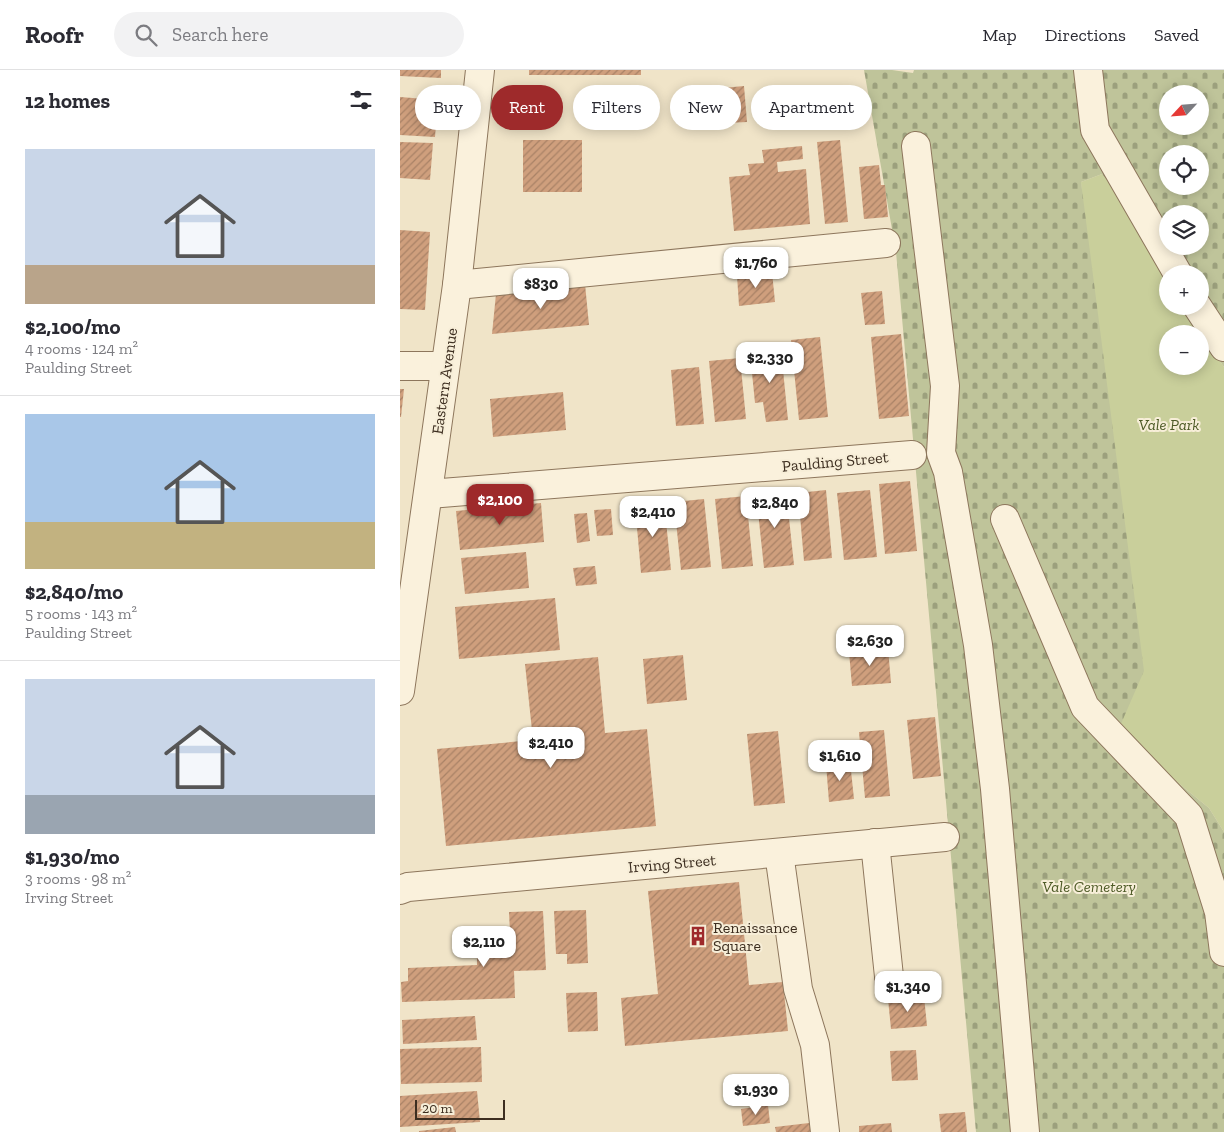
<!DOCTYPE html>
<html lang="en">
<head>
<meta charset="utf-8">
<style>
	:root { --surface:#fff; --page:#f2f2f3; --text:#2b2b33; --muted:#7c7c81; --line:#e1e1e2; --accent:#9e2a2b }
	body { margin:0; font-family:"Zilla Slab",serif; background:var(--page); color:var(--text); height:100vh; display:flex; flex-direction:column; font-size:19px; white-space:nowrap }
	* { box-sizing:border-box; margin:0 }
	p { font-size:16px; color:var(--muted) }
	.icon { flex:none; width:28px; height:28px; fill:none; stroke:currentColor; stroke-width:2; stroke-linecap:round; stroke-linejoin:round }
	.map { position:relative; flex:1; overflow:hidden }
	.sheet { display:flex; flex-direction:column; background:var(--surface); width:400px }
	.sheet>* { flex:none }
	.hud { position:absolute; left:15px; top:15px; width:475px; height:45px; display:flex; gap:10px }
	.needle { width:32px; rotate:244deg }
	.buttons { position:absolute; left:759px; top:15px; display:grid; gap:10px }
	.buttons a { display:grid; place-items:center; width:50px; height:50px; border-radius:50%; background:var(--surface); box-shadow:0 2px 12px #0003; font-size:25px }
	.scale { position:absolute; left:15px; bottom:12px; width:90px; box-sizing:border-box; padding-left:5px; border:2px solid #3d2e20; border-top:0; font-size:14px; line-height:18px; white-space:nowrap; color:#3d2e20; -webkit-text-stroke:4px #f7eed8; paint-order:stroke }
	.price { position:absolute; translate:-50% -42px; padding:0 11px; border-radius:10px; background:#fff; color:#222; font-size:16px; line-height:32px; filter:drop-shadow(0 1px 2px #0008) }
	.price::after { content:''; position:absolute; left:50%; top:30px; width:15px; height:11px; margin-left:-8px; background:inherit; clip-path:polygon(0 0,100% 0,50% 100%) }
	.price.selected { background:var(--accent); color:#fff }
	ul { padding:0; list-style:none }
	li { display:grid; align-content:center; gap:10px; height:265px; padding:0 25px }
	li+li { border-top:1px solid var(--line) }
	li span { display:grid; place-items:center; height:155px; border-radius:0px; color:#555 }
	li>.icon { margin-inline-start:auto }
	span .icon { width:90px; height:90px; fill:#fffc; stroke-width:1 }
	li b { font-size:21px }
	h2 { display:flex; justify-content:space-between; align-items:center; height:60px; padding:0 25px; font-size:21px }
	.pill { padding:0 18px; border-radius:22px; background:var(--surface); box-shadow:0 2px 12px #0003; font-size:18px; line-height:45px }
	.pill.selected { background:var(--accent); color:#fff }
	header { display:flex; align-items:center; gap:30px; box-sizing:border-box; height:70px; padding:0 25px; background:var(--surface); border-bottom:1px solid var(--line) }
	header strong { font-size:24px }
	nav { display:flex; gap:28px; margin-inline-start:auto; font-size:18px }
	.search { width:350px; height:45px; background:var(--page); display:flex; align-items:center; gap:12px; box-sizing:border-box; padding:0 18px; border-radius:28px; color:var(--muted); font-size:19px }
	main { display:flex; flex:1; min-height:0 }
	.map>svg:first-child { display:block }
	.green { fill:#c9cf9b }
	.cemetery { fill:url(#cemetery-stones); fill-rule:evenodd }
	.building { fill:url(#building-hatch) }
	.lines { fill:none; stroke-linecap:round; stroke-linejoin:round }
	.minor-casing { stroke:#8d765c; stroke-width:30 }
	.minor { stroke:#faf1dc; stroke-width:28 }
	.labels { text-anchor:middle; stroke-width:4; stroke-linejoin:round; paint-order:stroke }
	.street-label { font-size:16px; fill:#3d2e20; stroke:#f7eed8 }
	.park-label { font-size:16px; font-style:italic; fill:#4d5a26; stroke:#f7eed8 }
	.poi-label { font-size:16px; fill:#3d2e20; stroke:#f7eed8; text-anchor:start }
</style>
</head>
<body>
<header>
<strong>Roofr</strong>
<div class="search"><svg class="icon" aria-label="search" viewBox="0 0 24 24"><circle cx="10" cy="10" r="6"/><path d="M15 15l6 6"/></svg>Search here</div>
<nav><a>Map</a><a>Directions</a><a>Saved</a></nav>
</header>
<main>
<section class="sheet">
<h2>12 homes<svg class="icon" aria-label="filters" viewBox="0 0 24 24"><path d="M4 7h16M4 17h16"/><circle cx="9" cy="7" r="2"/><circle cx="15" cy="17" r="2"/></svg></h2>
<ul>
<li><span style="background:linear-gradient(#c9d6e8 75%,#b9a48a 0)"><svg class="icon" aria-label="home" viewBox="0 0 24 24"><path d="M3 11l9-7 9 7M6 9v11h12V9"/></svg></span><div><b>$2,100/mo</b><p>4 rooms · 124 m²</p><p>Paulding Street</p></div></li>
<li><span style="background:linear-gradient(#a9c7e8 70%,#c2b280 0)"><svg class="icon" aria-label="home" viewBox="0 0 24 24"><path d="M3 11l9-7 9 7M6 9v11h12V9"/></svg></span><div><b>$2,840/mo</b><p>5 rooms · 143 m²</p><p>Paulding Street</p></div></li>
<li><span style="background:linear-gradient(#c9d6e8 75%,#9aa5b1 0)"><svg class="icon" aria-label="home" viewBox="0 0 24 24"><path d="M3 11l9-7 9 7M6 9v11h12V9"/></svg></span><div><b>$1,930/mo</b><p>3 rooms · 98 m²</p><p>Irving Street</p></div></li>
</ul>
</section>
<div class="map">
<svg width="824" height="1062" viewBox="0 0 824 1062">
	<defs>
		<pattern id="cemetery-stones" width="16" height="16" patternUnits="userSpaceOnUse" patternTransform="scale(1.25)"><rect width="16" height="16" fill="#bfc49a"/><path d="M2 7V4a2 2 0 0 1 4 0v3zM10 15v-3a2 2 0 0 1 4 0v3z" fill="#9ca07d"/></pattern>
		<pattern id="building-hatch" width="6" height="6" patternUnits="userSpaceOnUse" patternTransform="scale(1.25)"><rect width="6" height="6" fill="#cf9f7d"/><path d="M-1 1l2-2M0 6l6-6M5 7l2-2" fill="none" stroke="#a98266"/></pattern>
	</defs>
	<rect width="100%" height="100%" fill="#f0e4c8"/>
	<!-- green -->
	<path class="green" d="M702 104 740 151 767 211 768 236H780L800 264H768V296H800V264L824 297V762L809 738 717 663 681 112Z"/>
	<!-- cemetery -->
	<path class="cemetery" d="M464 0H492L513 3 514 0H824V297L780 236H800V204H768L740 151 702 104 681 112 744 601 717 663 809 738 824 762V1062H576L496 182ZM768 24H800V56H768ZM768 84H800V116H768ZM768 144H800V176H768Z"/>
	<!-- building -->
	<g class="building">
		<path d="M0 0H41V8L0 6Z"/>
		<rect x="129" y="0" width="112" height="5"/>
		<path d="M344 16 347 52 326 53 323 18Z"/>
		<path d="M0 27 38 30 35 67 0 65Z"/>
		<rect x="123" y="70" width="59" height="52"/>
		<path d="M440 70 448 152 425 154 417 72Z"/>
		<path d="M0 72 33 73 30 110 0 108Z"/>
		<path d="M402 76 403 89 377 92 378 102 406 99 410 154 334 161 329 107 350 105 348 94 364 93 362 80Z"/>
		<path d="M479 95 481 115H485L488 147 464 149 459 97Z"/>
		<path d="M0 160 30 162 25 240 0 239Z"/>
		<path d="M372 202 375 232 339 236 337 205Z"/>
		<path d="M185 214 189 255 92 264 96 224Z"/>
		<path d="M482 221 485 254 465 255 461 223Z"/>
		<path d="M501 264 509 346 479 349 471 267Z"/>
		<path d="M420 267 428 347 399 350 391 270Z"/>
		<path d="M381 280 388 350 366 352 363 332 355 333 350 283Z"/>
		<path d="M340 288 346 349 315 352 309 291Z"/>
		<path d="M299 297 304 354 276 356 271 300Z"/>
		<path d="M0 319H4L1 347H0Z"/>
		<path d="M163 322 166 360 93 367 90 329Z"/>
		<path d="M510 411 517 481 485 484 479 414Z"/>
		<path d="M386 420 394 495 364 498 356 423Z"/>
		<path d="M426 420 432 488 404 491 398 423Z"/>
		<path d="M470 420 477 487 444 490 437 423Z"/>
		<path d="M346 426 353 496 322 499 315 429Z"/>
		<path d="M304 429 311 497 281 500 274 432Z"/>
		<path d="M264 432 271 500 241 503 235 435Z"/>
		<path d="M141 433 144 472 60 480 56 441Z"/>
		<path d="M211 439 213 465 197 466 194 440Z"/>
		<path d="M187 443 190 471 177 473 174 444Z"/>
		<path d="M126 482 129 518 65 524 61 488Z"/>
		<path d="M195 496 197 514 176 516 173 498Z"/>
		<path d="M155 528 160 580 59 589 55 537Z"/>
		<path d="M488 578 491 613 452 616 449 582Z"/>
		<path d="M283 585 287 630 247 634 243 589Z"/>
		<path d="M198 587 205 663 247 659 256 756 46 776 37 679 133 670 125 594Z"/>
		<path d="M535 647 541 706 513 709 507 650Z"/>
		<path d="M484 660 490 726 465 728 459 662Z"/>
		<path d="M378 661 385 733 354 736 347 664Z"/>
		<path d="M450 691 454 729 429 732 426 694Z"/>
		<path d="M339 812 349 915 383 912 388 961 225 976 221 928 258 924 248 821Z"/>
		<path d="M186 840 188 893 167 894V884H156L154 841Z"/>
		<path d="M143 841 146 900 114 901 115 928 2 932 1 912 8 911V898L77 895V887L111 885 109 842Z"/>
		<path d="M197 922 198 961 168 962 166 923Z"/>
		<path d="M524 926 527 956 491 959 488 929Z"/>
		<path d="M75 946 77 970 3 974 2 950Z"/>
		<path d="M81 977 82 1012 1 1014 0 979Z"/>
		<path d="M516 980 518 1010 492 1011 490 981Z"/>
		<path d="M77 1021 80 1052 0 1057V1026Z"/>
		<path d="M368 1035 370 1053 343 1056 341 1039Z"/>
		<path d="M565 1042 567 1062H541L539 1044Z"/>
		<path d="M409 1053 411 1062H376L375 1057Z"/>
		<path d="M491 1053 492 1062H459V1056Z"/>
		<path d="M55 1057 56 1062H19V1061Z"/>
	</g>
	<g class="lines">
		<defs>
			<g id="minor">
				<path d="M688 0 695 60 778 204"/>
				<path d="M516 76 545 316 541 383 548 402 578 575 595 719 625 1062"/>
				<path d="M57 215 486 173"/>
				<path d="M797 236 824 277"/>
				<path d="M0 296H45"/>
				<path d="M29 424 512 385"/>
				<path d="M605 449 685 637 789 746 819 842 824 882"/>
				<path d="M0 621 57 215 80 0"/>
				<path d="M475 773 490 916"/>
				<path d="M379 783 398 919 415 975 425 1062"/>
				<path d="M0 820 8 817 545 767"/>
			</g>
		</defs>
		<!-- minor casing -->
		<use href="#minor" class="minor-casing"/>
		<!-- minor -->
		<use href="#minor" class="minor"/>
	</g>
	<!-- icons -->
	<defs>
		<symbol id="building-bare" viewBox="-9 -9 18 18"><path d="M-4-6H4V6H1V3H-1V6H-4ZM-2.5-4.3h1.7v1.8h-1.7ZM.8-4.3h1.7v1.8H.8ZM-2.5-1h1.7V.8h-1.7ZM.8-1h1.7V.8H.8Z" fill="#9e2a2b" stroke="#f7eed8" stroke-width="2.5" paint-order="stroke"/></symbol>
	</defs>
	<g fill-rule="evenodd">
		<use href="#building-bare" x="284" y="852" width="28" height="28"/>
	</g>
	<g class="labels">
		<!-- street labels -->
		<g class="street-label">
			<text transform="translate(44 311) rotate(-82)" y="6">Eastern Avenue</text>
			<text transform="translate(435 391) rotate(-5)" y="6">Paulding Street</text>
			<text transform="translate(272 793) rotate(-5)" y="6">Irving Street</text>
		</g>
		<!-- park labels -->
		<g class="park-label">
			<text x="769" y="360">Vale Park</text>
			<text x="689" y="822">Vale Cemetery</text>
		</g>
		<!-- poi labels -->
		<g class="poi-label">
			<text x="313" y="863">Renaissance<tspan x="313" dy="18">Square</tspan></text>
		</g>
	</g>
</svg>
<div class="buttons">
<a><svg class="needle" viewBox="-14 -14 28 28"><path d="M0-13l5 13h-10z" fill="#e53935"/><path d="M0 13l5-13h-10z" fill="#7c7c81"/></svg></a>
<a><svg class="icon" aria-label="locate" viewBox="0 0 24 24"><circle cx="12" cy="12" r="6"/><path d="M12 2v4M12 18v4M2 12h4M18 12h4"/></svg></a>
<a><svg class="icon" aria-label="layers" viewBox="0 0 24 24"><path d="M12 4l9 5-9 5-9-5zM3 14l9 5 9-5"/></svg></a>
<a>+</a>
<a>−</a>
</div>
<div class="scale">20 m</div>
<b class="price" style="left:356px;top:219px">$1,760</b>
<b class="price" style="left:141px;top:240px">$830</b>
<b class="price" style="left:370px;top:314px">$2,330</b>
<b class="price selected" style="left:100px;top:456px">$2,100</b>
<b class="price" style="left:375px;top:459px">$2,840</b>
<b class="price" style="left:253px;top:468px">$2,410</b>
<b class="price" style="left:470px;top:597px">$2,630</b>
<b class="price" style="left:151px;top:699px">$2,410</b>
<b class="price" style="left:440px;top:712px">$1,610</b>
<b class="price" style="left:84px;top:898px">$2,110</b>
<b class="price" style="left:508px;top:943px">$1,340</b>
<b class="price" style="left:356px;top:1046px">$1,930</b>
<div class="hud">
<a class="pill">Buy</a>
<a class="pill selected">Rent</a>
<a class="pill">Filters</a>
<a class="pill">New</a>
<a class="pill">Apartment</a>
</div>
</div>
</main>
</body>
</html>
